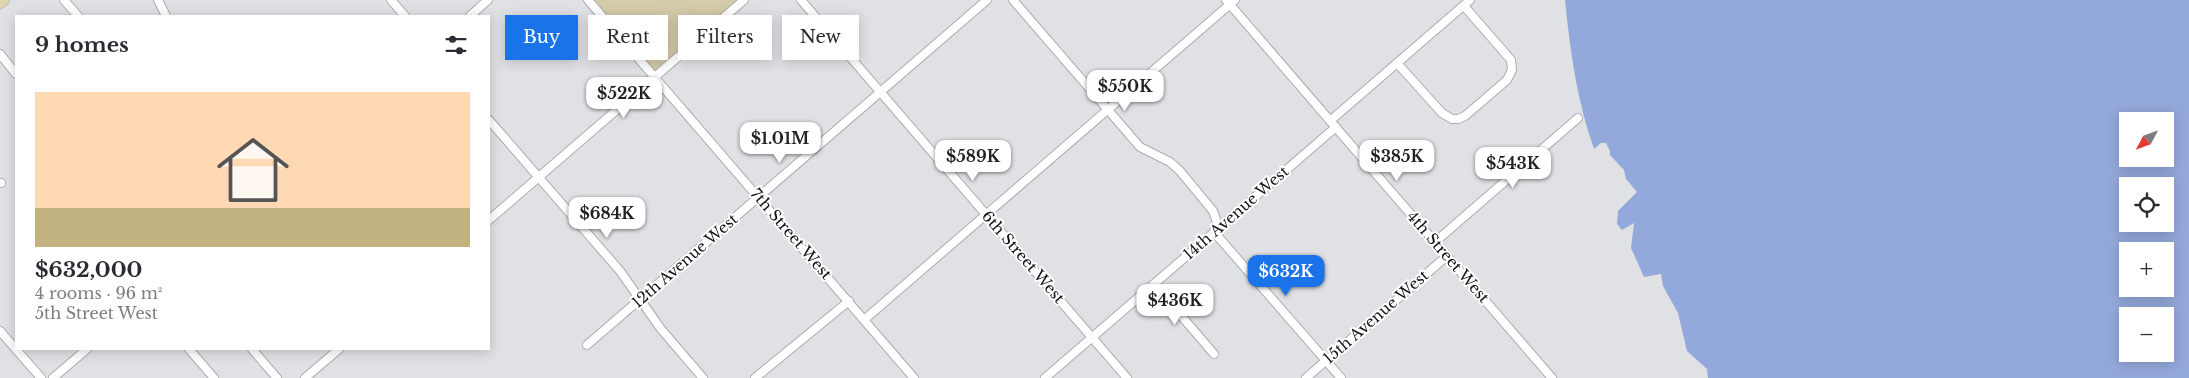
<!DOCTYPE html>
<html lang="en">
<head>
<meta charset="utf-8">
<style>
	:root { --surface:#fff; --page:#f2f2f3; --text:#2b2b33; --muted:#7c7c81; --accent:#1a73e8 }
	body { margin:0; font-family:"Libre Baskerville",serif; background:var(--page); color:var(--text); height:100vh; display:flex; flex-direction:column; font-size:19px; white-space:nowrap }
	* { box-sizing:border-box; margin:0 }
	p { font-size:16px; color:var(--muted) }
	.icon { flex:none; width:28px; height:28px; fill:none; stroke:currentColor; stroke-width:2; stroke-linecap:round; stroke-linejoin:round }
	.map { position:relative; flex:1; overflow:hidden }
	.panel { position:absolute; left:15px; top:15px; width:475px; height:335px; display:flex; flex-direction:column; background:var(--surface); border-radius:0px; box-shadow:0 2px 12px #0003 }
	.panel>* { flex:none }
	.banner { position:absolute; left:505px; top:15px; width:475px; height:45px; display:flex; gap:10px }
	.needle { width:32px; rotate:229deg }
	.tools { position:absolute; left:2119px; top:112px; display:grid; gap:10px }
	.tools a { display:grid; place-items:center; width:55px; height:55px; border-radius:0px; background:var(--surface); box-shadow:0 2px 12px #0003; font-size:25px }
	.price { position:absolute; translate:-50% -42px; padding:0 11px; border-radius:10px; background:#fff; color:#222; font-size:16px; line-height:32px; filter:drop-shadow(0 1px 2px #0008) }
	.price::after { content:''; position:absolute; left:50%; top:30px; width:15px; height:11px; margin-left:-8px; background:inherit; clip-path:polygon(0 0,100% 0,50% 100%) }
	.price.active { background:var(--accent); color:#fff }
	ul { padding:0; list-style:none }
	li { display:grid; align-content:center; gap:10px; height:265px; padding:0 20px }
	li span { display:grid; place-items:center; height:155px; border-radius:0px; color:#555 }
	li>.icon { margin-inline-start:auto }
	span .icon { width:90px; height:90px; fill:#fffc; stroke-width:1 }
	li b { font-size:21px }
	h2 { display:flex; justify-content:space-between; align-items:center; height:60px; padding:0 20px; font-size:21px }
	.pill { padding:0 18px; border-radius:0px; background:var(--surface); box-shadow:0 2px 12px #0003; font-size:18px; line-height:45px }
	.pill.active { background:var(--accent); color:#fff }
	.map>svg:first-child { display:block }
	.green { fill:#d4cba9 }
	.water { fill:#94a9db; fill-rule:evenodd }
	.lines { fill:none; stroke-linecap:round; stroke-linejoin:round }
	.minor-casing { stroke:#abacaf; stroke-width:10 }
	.major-casing { stroke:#bdbdbd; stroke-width:12 }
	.minor { stroke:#fff; stroke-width:8 }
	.major { stroke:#e0d6ac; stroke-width:10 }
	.labels { text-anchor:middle; stroke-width:4; stroke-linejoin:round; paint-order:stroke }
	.street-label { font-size:15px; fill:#121314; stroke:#fff }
</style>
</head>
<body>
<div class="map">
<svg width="2189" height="378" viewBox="0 0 2189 378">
	<rect width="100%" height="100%" fill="#dfe1e4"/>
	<!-- green -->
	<path class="green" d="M592 0H739L655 73Z"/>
	<!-- water -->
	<path class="water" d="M1565 0H2189V378H1708L1707 369 1687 351 1678 313 1663 286 1661 274 1644 277 1631 248 1634 223 1622 230 1617 224 1618 211 1637 192 1626 179 1624 170 1610 155V151L1606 143H1601L1594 149C1577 101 1570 51 1565 0ZM2128 121H2165V159H2128ZM2128 186H2165V224H2128ZM2128 251H2165V289H2128ZM2128 316H2165V354H2128Z"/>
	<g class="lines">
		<defs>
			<g id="minor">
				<path d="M64 0 78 16"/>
				<path d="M158 0 166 16"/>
				<path d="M391 0 405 16"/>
				<path d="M588 0 914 378"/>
				<path d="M801 0 1127 378"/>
				<path d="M1013 0 1140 147 1170 162 1180 171 1213 211 1219 228"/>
				<path d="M1226 0 1552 378"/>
				<path d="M470 16 488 0"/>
				<path d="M0 54 16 74"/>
				<path d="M1397 63 1442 113 1452 119H1458L1465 116 1507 80 1512 70 1511 60 1464 6"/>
				<path d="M489 120 620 271 661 329 703 378"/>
				<path d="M1330 121 1470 0"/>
				<path d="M0 183H1"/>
				<path d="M489 220 744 0"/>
				<path d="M1214 232 1341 378"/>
				<path d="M1435 242 1578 118"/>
				<path d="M1154 284 1214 354"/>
				<path d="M865 319 1235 0"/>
				<path d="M0 331 41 378"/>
				<path d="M587 345 987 0"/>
				<path d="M189 349 214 378"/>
				<path d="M252 349 277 378"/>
				<path d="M53 378 87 349"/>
				<path d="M305 378 339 349"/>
				<path d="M755 378 849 301"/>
				<path d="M1045 378 1336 127"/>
				<path d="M1306 378 1447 256"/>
			</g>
			<path id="major" d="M0 3 4 0"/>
		</defs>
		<!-- minor casing -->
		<use href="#minor" class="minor-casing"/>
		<!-- major casing -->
		<use href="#major" class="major-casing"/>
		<!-- minor -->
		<use href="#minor" class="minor"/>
		<!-- major -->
		<use href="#major" class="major"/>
	</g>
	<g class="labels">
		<!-- street labels -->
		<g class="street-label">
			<text transform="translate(1236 213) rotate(-41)" y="5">14th Avenue West</text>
			<text transform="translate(791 234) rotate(49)" y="5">7th Street West</text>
			<text transform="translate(1023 257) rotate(49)" y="5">6th Street West</text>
			<text transform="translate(1448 257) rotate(49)" y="5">4th Street West</text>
			<text transform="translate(685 261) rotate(-41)" y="5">12th Avenue West</text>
			<text transform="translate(1376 317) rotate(-41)" y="5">15th Avenue West</text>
		</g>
	</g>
</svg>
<div class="tools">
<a><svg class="needle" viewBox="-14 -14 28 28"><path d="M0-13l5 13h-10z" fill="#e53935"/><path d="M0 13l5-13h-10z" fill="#7c7c81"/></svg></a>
<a><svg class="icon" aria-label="locate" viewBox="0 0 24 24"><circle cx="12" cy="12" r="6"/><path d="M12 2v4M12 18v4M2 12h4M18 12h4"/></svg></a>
<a>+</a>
<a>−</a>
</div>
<b class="price" style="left:1125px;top:112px">$550K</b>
<b class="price" style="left:624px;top:119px">$522K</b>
<b class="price" style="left:780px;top:164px">$1.01M</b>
<b class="price" style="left:973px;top:182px">$589K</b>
<b class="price" style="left:1397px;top:182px">$385K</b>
<b class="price" style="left:1513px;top:189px">$543K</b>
<b class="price" style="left:607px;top:239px">$684K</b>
<b class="price active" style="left:1286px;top:297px">$632K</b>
<b class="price" style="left:1175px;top:326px">$436K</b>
<div class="banner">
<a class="pill active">Buy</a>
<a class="pill">Rent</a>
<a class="pill">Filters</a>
<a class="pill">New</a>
</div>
<section class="panel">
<h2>9 homes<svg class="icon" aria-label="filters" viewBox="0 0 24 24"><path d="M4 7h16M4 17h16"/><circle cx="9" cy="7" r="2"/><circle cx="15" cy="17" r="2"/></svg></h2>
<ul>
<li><span style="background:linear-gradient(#ffd9b3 75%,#c2b280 0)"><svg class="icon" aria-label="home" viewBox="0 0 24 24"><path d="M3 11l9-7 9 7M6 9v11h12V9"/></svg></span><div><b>$632,000</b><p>4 rooms · 96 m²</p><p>5th Street West</p></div></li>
</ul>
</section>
</div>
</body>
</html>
